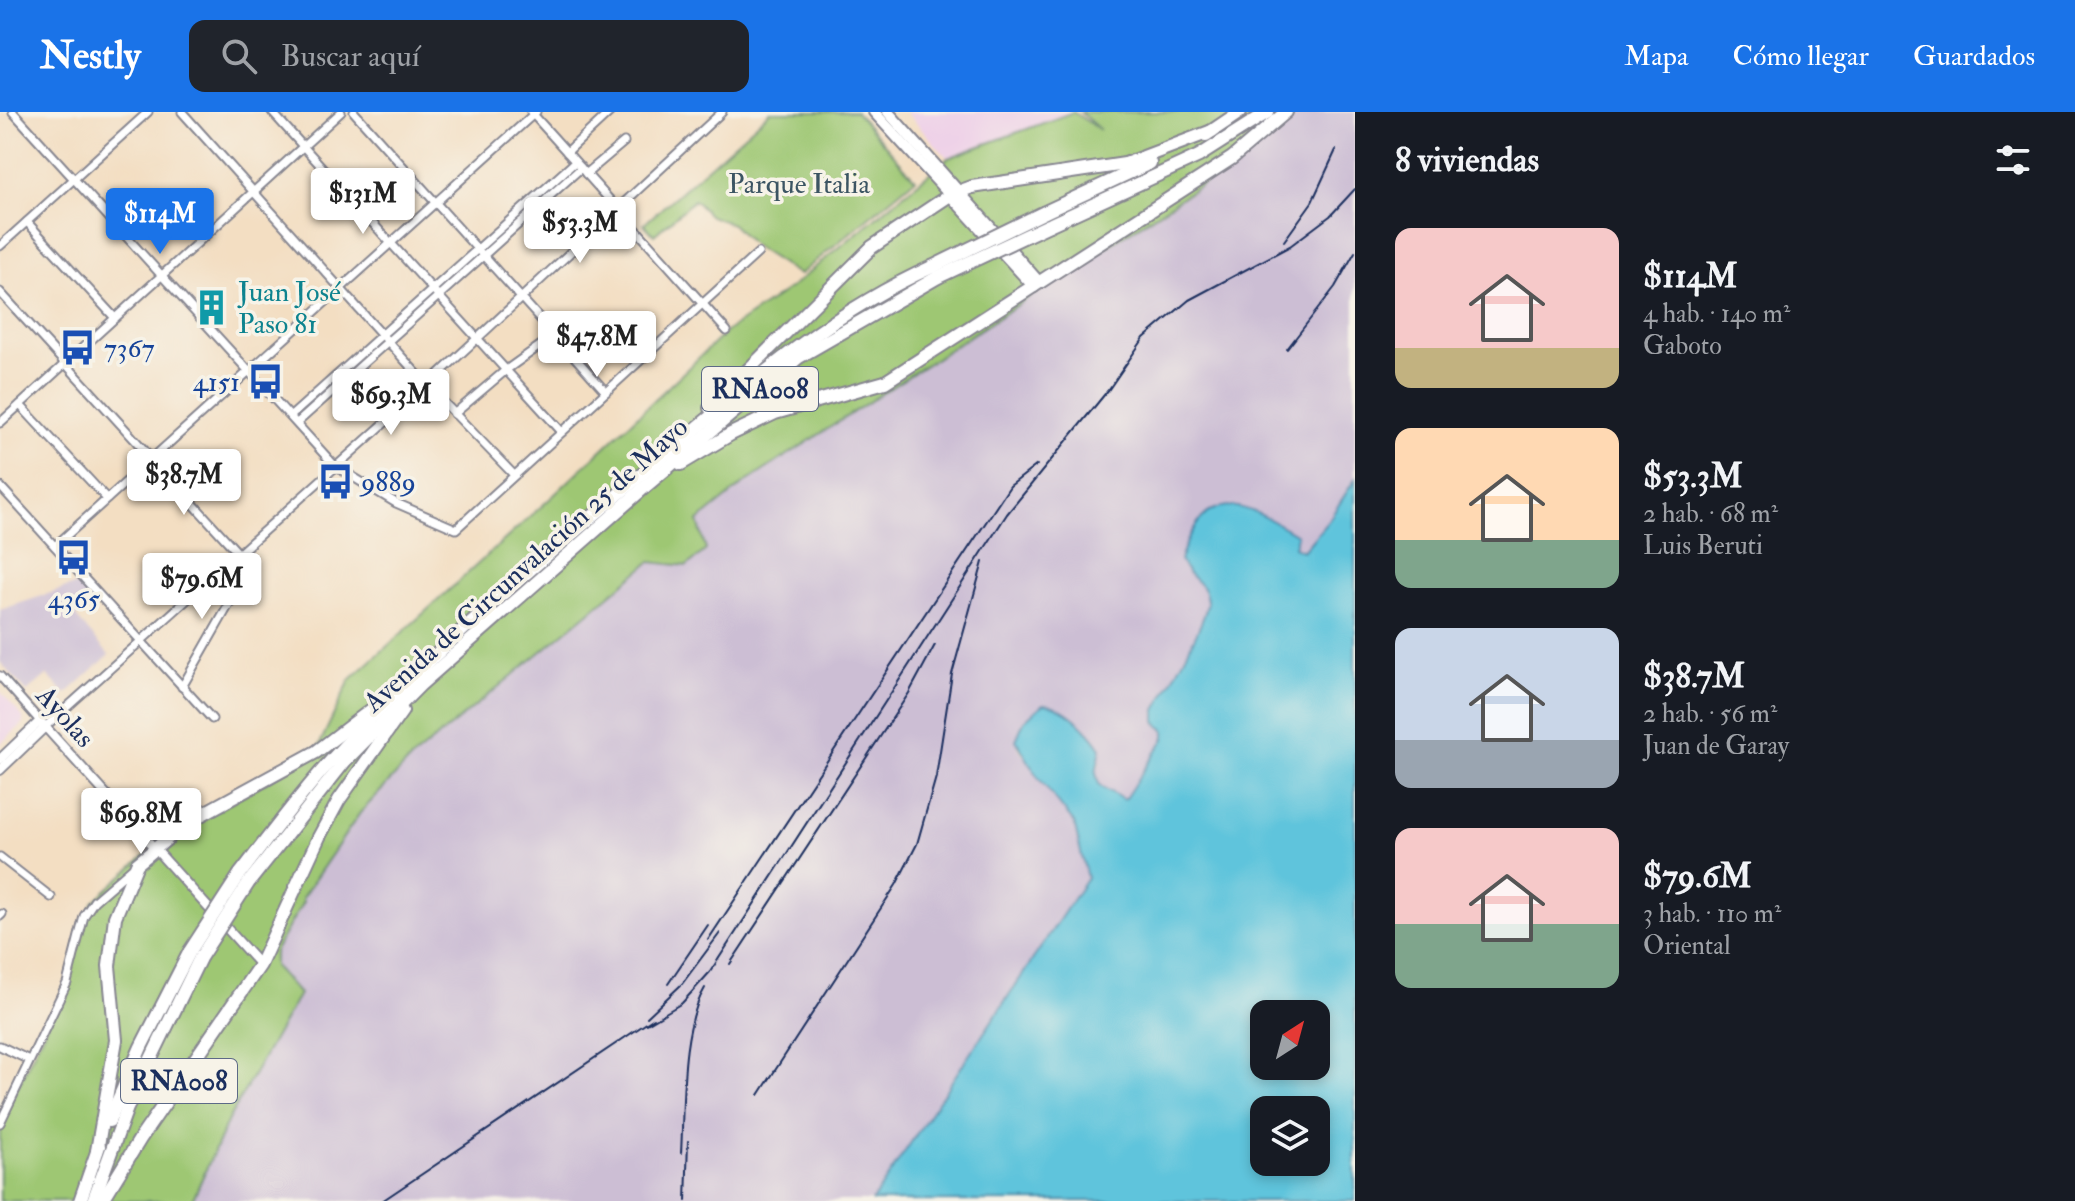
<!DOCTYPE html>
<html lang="es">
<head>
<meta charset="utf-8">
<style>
	:root { --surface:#171b24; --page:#20242c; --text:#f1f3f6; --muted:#9ea1a6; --accent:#1a73e8 }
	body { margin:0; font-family:"IM FELL Double Pica",serif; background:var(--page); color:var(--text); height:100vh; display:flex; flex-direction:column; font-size:30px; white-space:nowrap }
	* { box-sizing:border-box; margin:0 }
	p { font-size:26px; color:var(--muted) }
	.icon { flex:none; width:44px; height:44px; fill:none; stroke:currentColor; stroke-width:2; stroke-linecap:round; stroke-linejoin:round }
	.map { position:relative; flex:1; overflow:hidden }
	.drawer { display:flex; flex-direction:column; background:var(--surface); width:720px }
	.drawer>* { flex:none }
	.needle { width:52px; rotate:36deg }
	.controls { position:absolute; left:1250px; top:888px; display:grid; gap:16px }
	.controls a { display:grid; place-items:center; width:80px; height:80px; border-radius:16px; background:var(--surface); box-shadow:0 4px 12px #0003; font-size:40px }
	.price { position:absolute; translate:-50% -68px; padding:0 18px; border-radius:8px; background:#fff; color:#222; font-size:26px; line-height:52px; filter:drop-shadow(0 2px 4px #0008) }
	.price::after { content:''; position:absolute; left:50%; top:48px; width:24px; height:18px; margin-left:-12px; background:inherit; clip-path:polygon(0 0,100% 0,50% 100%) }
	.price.selected { background:var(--accent); color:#fff }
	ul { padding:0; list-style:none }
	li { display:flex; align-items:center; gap:24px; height:200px; padding:0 40px }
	li span { display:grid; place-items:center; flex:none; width:224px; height:160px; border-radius:16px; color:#555 }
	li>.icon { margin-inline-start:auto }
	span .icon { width:96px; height:96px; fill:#fffc; stroke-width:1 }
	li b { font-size:34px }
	h2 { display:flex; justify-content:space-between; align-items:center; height:96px; padding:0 40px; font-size:34px }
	header { display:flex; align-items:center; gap:48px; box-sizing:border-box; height:112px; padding:0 40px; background:var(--accent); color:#fff }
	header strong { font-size:38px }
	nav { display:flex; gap:44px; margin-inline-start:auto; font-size:28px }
	.search { width:560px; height:72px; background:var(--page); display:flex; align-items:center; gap:20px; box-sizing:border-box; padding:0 28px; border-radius:16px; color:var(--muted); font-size:30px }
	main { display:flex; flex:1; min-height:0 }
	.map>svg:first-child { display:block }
	.built { fill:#eed0e8 }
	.industrial { fill:#ccbed4 }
	.green { fill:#9ec773; stroke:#5c7b68; stroke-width:2 }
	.water { fill:#5ec4dc; stroke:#3c7a9d; stroke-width:2; fill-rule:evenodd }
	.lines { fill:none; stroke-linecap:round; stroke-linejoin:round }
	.minor-casing { stroke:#878690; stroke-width:11 }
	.tertiary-casing { stroke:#878690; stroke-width:12 }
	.primary-casing { stroke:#878690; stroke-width:14 }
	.motorway-casing { stroke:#878690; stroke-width:16 }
	.minor { stroke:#fff; stroke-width:7 }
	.tertiary { stroke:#fff; stroke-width:8 }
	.primary { stroke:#fff; stroke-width:10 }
	.motorway { stroke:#fff; stroke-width:12 }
	.rail { stroke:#1b2f5e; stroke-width:2 }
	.motorway-bridge-casing { stroke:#878690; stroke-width:16; stroke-linecap:butt }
	.motorway-bridge { stroke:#fff; stroke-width:12 }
	.labels { text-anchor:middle; stroke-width:7; stroke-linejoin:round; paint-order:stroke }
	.shield { fill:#f7f3e8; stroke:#5d6a87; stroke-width:2 }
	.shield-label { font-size:26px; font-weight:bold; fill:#1b2f5e }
	.park-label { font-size:28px; fill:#3c5563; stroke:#f7f3e8 }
	.culture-label { font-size:28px; fill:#0d838f; stroke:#f7f3e8; text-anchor:start }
	.transit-label { font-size:28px; fill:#164399; stroke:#f7f3e8; text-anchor:start }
	.street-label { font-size:28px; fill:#1b2f5e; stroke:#f7f3e8 }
</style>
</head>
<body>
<header>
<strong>Nestly</strong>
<div class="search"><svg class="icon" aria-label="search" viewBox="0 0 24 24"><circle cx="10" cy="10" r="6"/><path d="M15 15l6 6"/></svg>Buscar aquí</div>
<nav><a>Mapa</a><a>Cómo llegar</a><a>Guardados</a></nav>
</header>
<main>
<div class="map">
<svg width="1355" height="1089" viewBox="0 0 1355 1089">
	<rect width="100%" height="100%" fill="#f7f3e8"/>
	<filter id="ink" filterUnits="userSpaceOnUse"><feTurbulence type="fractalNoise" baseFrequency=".0125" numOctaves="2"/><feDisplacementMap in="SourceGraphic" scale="16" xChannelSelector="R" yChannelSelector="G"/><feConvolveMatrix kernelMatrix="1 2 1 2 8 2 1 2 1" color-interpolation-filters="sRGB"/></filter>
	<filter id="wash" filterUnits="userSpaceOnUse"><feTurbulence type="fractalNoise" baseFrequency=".006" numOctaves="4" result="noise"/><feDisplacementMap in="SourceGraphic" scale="32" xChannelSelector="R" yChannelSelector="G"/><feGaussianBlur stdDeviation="1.8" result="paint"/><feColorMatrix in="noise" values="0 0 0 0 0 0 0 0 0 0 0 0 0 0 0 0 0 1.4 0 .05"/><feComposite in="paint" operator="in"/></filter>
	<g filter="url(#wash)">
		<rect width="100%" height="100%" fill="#f3dec2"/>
		<!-- built -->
		<g class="built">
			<path d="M906 0H1073L948 46Z"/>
			<path d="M0 579 23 605V612L0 632Z"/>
		</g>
		<!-- industrial -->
		<g class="industrial">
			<path d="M1298 0H1355V367L1329 408 1305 438 1294 435 1297 423 1183 456 1203 473 1208 491 1201 513 1156 598V610L1165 619V626L1124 688 1099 673 1096 661 1100 651 1096 627 1070 604 1057 595 1043 592 1023 609 1016 628 1019 637 1074 711 1087 766 872 1089H192L228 1008 274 853V840L303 790 302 786 360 700 412 646 745 371 1225 57 1279 19Z"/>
			<path d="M78 472 92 487 76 505 109 543 66 582 47 563 27 580 0 550V498Z"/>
		</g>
		<!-- green -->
		<g class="green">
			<path d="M770 0H856L915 67 799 163 754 134 732 112 710 104 694 88 654 123 644 112Z"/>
			<path d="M1073 0 1100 18 1080 0H1298L1279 19 1225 57 745 371 698 409 706 438 687 454 650 450 412 646 360 701 302 786 303 790 274 840V854L299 882 228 1008 192 1089H0V1011L67 871 80 818 94 789 155 735 316 640 350 568 554 383 727 219 790 176 948 46Z"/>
		</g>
		<!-- water -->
		<path class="water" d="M1355 367V1089H872L1087 766 1074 711 1038 665 1016 628 1024 609 1043 592C1064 592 1090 619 1101 636L1096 661 1099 673 1124 688 1165 626V619L1156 610V598C1166 579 1209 506 1207 489 1205 468 1186 466 1180 448 1205 372 1241 389 1297 423L1294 435 1303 439 1329 408ZM1264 902H1316V954H1264ZM1264 998H1316V1050H1264Z"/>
	</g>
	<g filter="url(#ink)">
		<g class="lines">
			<defs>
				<g id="minor">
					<path d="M13 0 335 354 396 391 456 417 758 141"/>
					<path d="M182 0 427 273 514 363"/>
					<path d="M272 0 562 320"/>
					<path d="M354 0 606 280"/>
					<path d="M531 0 727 219"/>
					<path d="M567 40 610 0"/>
					<path d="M586 62 624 30"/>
					<path d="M27 110 115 206"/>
					<path d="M0 134 148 0"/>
					<path d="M0 180 239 442 248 459 182 575"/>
					<path d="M20 293 107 387"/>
					<path d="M454 302 506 258 555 223"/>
					<path d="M291 304 575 50"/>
					<path d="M0 311 341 0"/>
					<path d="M297 311 581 56"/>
					<path d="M0 374 212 607"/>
					<path d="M55 434 536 0"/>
					<path d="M0 564 40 609"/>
					<path d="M46 614 427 273 722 0"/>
					<path d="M0 745 51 785"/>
					<path d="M0 804 2 802"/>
					<path d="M0 934 29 948"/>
					<path d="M0 1011 67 871 84 804 94 789 132 756"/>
				</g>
				<g id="tertiary">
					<path d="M0 647 40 609 260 853"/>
					<path d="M0 658 46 614"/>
				</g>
				<g id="primary">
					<path d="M874 0 1034 175"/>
					<path d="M888 0 1040 171"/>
				</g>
				<g id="motorway">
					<path d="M1206 23 1240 0"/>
					<path d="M1045 100 1150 51"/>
					<path d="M1049 113 1199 44 1268 0"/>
					<path d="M710 296 872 135 950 83 972 75 1125 52 1212 19"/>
					<path d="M681 352 731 322 775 301 885 270 1232 46 1286 0"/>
					<path d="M240 762C271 722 301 681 335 644 432 539 544 445 652 354 743 278 823 204 932 155"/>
					<path d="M249 770 345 649 420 573 646 374 799 245 938 165"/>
					<path d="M109 1009 141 935 190 839"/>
					<path d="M97 1039 116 928 109 854 115 805 137 752 186 711 316 640 375 595"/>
					<path d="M80 1089 99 1034"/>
					<path d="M93 1089 127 996 200 846"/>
					<path d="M102 1089 140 1027 260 853 319 725 339 688 402 599"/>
				</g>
			</defs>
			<!-- minor casing -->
			<use href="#minor" class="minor-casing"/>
			<!-- tertiary casing -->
			<use href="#tertiary" class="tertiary-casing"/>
			<!-- primary casing -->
			<use href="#primary" class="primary-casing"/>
			<!-- motorway casing -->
			<use href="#motorway" class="motorway-casing"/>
			<!-- minor -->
			<use href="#minor" class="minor"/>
			<!-- tertiary -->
			<use href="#tertiary" class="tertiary"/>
			<!-- primary -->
			<use href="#primary" class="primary"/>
			<!-- motorway -->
			<use href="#motorway" class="motorway"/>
			<!-- rail -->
			<g class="rail">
				<path d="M1284 129 1312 90 1336 38"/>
				<path d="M1287 237 1335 175 1355 140"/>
				<path d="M708 828 1010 374 1037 353"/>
				<path d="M730 852 909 581 935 533"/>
				<path d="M668 872 708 813"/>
				<path d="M647 905 682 872 720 821"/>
				<path d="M647 912 682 891 710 860 1007 402 1109 277 1144 226 1189 188 1290 134 1330 104 1355 77"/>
				<path d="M759 983 896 773 917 732 936 665 952 562 983 450"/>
				<path d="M681 1041C684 992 680 918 705 876"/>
				<path d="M382 1089 654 906"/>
				<path d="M686 1089 688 1029"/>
			</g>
			<defs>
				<g id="motorway-bridge">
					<path d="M932 155 1045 100"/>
					<path d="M938 165 1049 113"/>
					<path d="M190 839 240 762"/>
					<path d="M200 846 249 770"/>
				</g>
			</defs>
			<!-- motorway-bridge casing -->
			<use href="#motorway-bridge" class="motorway-bridge-casing"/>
			<!-- motorway-bridge -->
			<use href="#motorway-bridge" class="motorway-bridge"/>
		</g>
	</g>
	<!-- icons -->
	<defs>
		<symbol id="building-bare" viewBox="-9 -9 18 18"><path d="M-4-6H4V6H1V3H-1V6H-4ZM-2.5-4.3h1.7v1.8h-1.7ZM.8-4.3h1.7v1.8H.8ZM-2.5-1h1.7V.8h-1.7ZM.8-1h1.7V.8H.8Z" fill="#0f9aa8" stroke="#f7f3e8" stroke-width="2.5" paint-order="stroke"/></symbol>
		<symbol id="bus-bare" viewBox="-9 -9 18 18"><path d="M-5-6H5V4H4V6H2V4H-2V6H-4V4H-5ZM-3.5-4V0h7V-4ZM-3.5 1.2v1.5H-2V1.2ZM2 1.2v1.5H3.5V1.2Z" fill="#1a4fb4" stroke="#f7f3e8" stroke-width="2.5" paint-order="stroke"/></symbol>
	</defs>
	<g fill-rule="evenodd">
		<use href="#building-bare" x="186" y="170" width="51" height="51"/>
		<use href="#bus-bare" x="52" y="210" width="51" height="51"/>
		<use href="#bus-bare" x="240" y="244" width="51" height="51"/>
		<use href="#bus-bare" x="310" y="344" width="51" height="51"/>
		<use href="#bus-bare" x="48" y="420" width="51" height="51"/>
	</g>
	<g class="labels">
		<!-- shield labels -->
		<g class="shield">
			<rect x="702" y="255" width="116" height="44" rx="6"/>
			<rect x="121" y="947" width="116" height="44" rx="6"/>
		</g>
		<g class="shield-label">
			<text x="760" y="286">RNA008</text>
			<text x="179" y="978">RNA008</text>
		</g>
		<!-- park labels -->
		<g class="park-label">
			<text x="799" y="81">Parque Italia</text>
		</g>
		<!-- culture labels -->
		<g class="culture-label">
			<text x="238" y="189">Juan José<tspan x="238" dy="32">Paso 81</tspan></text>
		</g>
		<!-- transit labels -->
		<g class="transit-label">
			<text x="104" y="245">7367</text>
			<text x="240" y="279" text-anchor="end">4151</text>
			<text x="361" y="379">9889</text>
			<text x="74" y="496" text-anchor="middle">4365</text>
		</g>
		<!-- street labels -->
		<g class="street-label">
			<text transform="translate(525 452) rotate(-42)" y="10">Avenida de Circunvalación 25 de Mayo</text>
			<text transform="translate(66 604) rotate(48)" y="10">Ayolas</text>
		</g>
	</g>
</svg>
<div class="controls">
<a><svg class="needle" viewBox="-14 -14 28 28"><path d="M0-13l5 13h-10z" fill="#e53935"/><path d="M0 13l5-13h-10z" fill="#9ea1a6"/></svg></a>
<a><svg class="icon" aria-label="layers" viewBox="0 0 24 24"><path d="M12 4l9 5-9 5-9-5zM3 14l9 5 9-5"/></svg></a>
</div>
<b class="price" style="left:363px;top:124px">$131M</b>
<b class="price selected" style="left:160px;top:144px">$114M</b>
<b class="price" style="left:580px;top:153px">$53.3M</b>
<b class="price" style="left:597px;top:267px">$47.8M</b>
<b class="price" style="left:391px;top:325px">$69.3M</b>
<b class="price" style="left:184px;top:405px">$38.7M</b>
<b class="price" style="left:202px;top:509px">$79.6M</b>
<b class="price" style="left:141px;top:744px">$69.8M</b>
</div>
<section class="drawer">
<h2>8 viviendas<svg class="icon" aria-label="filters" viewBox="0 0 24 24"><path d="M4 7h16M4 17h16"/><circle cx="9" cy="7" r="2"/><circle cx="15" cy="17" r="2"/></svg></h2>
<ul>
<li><span style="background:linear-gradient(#f6c9c9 75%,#c2b280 0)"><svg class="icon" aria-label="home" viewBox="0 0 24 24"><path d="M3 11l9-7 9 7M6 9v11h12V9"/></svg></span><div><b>$114M</b><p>4 hab. · 140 m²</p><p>Gaboto</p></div></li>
<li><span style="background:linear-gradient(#ffd9b3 70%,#7fa58c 0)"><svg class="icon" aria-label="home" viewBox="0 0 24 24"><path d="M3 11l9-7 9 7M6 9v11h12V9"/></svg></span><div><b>$53.3M</b><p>2 hab. · 68 m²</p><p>Luis Beruti</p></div></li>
<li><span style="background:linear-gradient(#c9d6e8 70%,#9aa5b1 0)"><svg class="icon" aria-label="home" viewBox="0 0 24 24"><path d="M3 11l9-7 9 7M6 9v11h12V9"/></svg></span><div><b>$38.7M</b><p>2 hab. · 56 m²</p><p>Juan de Garay</p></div></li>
<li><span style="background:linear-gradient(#f6c9c9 60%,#7fa58c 0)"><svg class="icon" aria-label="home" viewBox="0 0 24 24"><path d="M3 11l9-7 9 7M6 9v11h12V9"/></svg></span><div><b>$79.6M</b><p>3 hab. · 110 m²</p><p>Oriental</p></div></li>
</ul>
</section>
</main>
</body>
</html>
